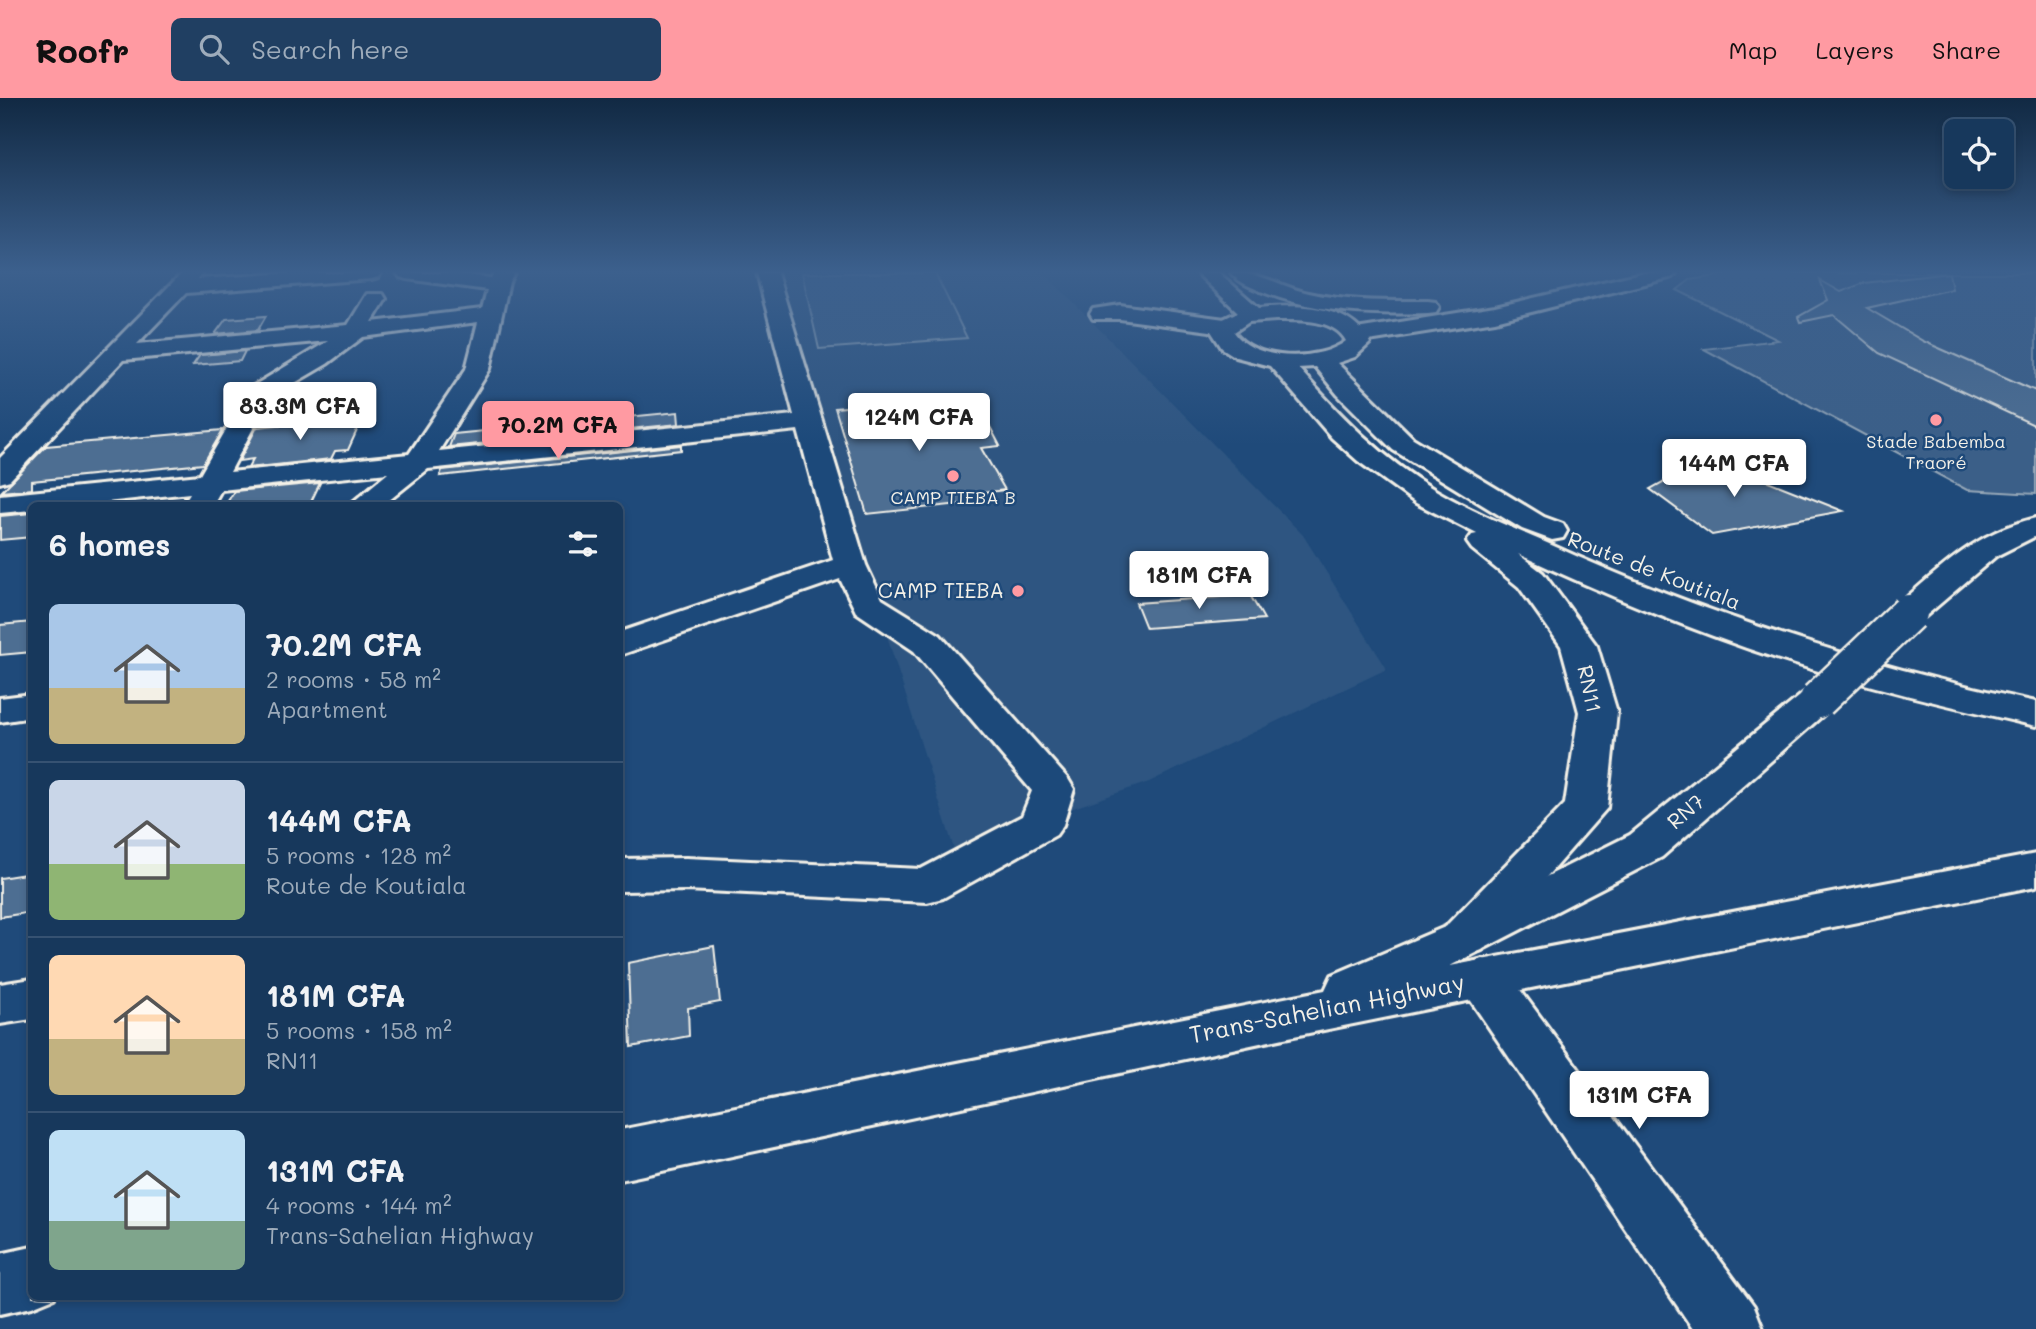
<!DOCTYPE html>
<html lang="en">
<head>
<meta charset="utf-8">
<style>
	:root { --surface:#17385c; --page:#203f62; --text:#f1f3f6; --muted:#9eacbb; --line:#365272; --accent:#ff9aa2 }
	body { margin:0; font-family:Mali,sans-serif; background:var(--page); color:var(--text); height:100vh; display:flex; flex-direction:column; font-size:26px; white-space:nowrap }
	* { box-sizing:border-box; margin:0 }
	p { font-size:23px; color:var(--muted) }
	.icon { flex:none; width:38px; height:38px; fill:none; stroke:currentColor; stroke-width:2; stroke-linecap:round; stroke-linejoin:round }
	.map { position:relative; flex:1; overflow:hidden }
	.panel { position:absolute; left:28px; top:404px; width:595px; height:798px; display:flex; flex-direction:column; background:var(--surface); border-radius:10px; box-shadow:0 4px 10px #0003,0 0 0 2px var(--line) }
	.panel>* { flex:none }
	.fabs { position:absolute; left:1944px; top:21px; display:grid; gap:14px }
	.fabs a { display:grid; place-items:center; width:70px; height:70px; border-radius:10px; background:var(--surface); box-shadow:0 4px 10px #0003,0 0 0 2px var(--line); font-size:35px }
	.price { position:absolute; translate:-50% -60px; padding:0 16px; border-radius:7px; background:#fff; color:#222; font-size:23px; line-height:46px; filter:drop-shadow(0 2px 4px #0008) }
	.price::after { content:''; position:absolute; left:50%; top:42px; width:21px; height:16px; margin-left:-10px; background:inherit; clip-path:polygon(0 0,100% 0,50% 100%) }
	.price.on { background:var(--accent); color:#111 }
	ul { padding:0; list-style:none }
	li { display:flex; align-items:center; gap:21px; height:175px; padding:0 21px }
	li+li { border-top:2px solid var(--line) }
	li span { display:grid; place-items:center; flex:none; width:196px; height:140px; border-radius:10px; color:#555 }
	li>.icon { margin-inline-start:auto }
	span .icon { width:84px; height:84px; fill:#fffc; stroke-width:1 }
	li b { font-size:30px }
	h2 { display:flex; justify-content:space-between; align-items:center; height:84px; padding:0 21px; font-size:30px }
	header { display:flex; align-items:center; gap:42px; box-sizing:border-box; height:98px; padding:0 35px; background:var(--accent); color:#111 }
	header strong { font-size:33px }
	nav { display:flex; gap:38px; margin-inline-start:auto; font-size:24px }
	.search { width:490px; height:63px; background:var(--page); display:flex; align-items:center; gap:18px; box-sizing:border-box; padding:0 24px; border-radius:10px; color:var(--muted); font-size:26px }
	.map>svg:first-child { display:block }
	.built { fill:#2d5581 }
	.green { fill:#3a5f88; stroke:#97a8b8; stroke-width:2 }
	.building { fill:#4d6e92; stroke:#f4f1e8; stroke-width:2 }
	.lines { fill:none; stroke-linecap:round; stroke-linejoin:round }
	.minor-casing { stroke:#f4f1e8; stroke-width:6 }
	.major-casing { stroke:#f4f1e8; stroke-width:6 }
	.highway-casing { stroke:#f4f1e8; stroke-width:6 }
	.minor { fill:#1f4a7a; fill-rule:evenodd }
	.major { fill:#1f4a7a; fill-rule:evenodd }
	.highway { fill:#1f4a7a; fill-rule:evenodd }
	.highway-bridge-casing { stroke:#f4f1e8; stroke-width:41; stroke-linecap:butt }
	.highway-bridge { stroke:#1f4a7a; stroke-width:36 }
	.poi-dot { fill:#ff9aa2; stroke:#1f4a7a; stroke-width:2.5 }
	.labels { text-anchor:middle; stroke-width:5; stroke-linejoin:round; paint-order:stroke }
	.far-poi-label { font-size:18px; fill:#f4f1e8; stroke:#1f4a7a }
	.street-label { font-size:21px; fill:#f4f1e8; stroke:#1f4a7a }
	.poi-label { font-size:21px; fill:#f4f1e8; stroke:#1f4a7a; text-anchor:end }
	.near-street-label { font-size:24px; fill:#f4f1e8; stroke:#1f4a7a }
</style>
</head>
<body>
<header>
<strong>Roofr</strong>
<div class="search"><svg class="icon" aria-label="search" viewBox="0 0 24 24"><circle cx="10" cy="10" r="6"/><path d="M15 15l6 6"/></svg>Search here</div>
<nav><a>Map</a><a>Layers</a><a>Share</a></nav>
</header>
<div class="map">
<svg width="2036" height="1231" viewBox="0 0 2036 1231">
	<rect width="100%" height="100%" fill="#1f4a7a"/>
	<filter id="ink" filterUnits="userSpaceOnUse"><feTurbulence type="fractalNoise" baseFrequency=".0143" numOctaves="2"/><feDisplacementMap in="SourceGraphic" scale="14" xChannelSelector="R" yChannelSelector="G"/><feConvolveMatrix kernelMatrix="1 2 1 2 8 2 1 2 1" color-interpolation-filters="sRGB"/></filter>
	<g filter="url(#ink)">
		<!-- built -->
		<path class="built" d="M773 175H1044L1303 437 1387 571 1149 684 954 751Z"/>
		<!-- green -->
		<g class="green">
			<path d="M802 175H935L967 240 819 251Z"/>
			<path d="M1734 175H2036V396L1967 392 1704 251 1778 242 1677 192 1690 182Z"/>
		</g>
		<!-- building -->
		<g class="building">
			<path d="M1949 175 1952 191 1867 210 1923 243 2036 293V328L1879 255 1834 217 1800 224 1798 219 1828 202 1820 182 1841 194 1864 185Z"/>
			<path d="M266 218 258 232 215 236 226 221Z"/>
			<path d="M245 253 240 263 193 267 200 257Z"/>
			<path d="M974 298 1000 348 981 350 1005 392 966 397 970 405 867 416 835 310Z"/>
			<path d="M678 314 679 326 449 349 454 336Z"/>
			<path d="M363 319 348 352 335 353 331 361 248 370 253 361 239 363 257 329Z"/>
			<path d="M223 332 203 366 32 383V391L1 394 46 348Z"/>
			<path d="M681 347V352L440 378 442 372Z"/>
			<path d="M1708 359 1843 413 1712 437 1650 391Z"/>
			<path d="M320 385 309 408H225L234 393Z"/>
			<path d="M32 415V439L0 442V418Z"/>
			<path d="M1250 497 1264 521 1146 530 1136 505Z"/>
			<path d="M32 524V554L0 557V527Z"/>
			<path d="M32 775V814L0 819V780Z"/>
			<path d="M714 848 720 904 688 910 689 938 631 949 628 865Z"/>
		</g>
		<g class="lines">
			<defs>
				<g id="minor">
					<path d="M182 175H203L198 181 290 175H381L378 179 371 181 186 195 137 246 348 227 367 196H383L386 201 372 224 482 211 487 192 407 181 400 179 397 175H452L491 180 494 175H514L509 184 490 271 439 353 794 317 757 175H777L866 467 882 501 940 537 1068 681 1074 691 1063 727 1056 737 943 800 927 804 686 792 620 793V761L686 760 921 771 1022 718 1032 693 914 553 856 514 840 481 620 557V534L833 462 798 332 428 371 382 408H348L388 375 221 392 212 408H188L185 403 190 395 69 408H32V412L0 415V397L200 377 250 290 328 243 123 262 10 382 0 385V360ZM478 224 466 271 409 356 230 374 269 300 327 266 363 239Z"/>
					<path d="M1641 175H1676L1673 179 1495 223 1356 245 1348 243 1345 238 1348 233 1356 231 1495 209Z"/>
					<path d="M1120 207 1225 221 1233 223 1236 228 1233 233 1225 235 1120 221H1093L1090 216 1093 211Z"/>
					<path d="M32 596V619L0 624V600Z"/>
					<path d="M1483 861 1501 866 1754 1208 1763 1231H1693L1465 894 1458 880 1465 866Z"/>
					<path d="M32 881V921L0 926V886Z"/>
				</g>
				<g id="major">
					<path d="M1197 175H1219L1259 210C1297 206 1350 206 1370 245L1355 259 1337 265 1413 340 1544 419 1563 426 1567 433 1563 440 1552 442 1522 431 1393 352 1338 297 1315 269 1298 270C1340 317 1382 361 1437 393 1471 413 1510 429 1547 445 1704 517 1868 568 2036 604V628C1950 608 1863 588 1779 561 1690 532 1602 495 1518 456L1543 475 1597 548 1617 614 1607 710 1482 852 1465 857 1448 852 1441 839 1448 826 1565 706 1579 614 1561 548 1519 489 1472 451 1467 444 1472 437 1477 436 1416 405 1358 363 1332 340 1270 268 1236 259 1222 250 1211 233 1219 223 1238 214ZM1276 222C1298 222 1334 220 1346 243 1319 264 1254 264 1234 234L1249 224Z"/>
					<path d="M1231 175C1263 174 1278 188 1309 195 1348 204 1388 203 1428 203L1436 204 1439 209 1436 214 1428 215C1372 217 1316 215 1263 194 1253 190 1238 184 1231 175Z"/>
				</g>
				<g id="highway">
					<path d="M2036 420V438L1996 458 1921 522 1909 525 1897 522 1892 515 1897 508C1942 469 1976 434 2036 420Z"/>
					<path d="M1818 591 1831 594 1837 602 1831 610 1662 759 1450 868 2036 756V788L1284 940 620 1082V1032L1325 892 1332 877 1445 829 1630 737 1805 594Z"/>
					<path d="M32 1149V1199L54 1200 32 1209 0 1216V1156Z"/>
				</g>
			</defs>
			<!-- minor casing -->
			<use href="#minor" class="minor-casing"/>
			<!-- major casing -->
			<use href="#major" class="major-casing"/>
			<!-- highway casing -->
			<use href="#highway" class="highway-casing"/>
			<!-- minor -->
			<use href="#minor" class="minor"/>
			<!-- major -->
			<use href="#major" class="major"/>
			<!-- highway -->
			<use href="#highway" class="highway"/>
			<defs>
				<path id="highway-bridge" d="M1818 602 1909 515"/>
			</defs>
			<!-- highway-bridge casing -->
			<use href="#highway-bridge" class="highway-bridge-casing"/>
			<!-- highway-bridge -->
			<use href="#highway-bridge" class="highway-bridge"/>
		</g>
	</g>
	<!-- sky -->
	<linearGradient id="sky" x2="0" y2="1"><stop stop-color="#112943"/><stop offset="0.5" stop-color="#3c608d"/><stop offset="1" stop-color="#3c608d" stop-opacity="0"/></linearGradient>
	<rect width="2036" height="347" fill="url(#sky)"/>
	<!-- markers -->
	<g class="poi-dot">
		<circle cx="1936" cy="322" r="7"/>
		<circle cx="953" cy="378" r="7"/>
		<circle cx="1018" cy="493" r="7"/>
	</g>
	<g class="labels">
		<!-- far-poi labels -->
		<g class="far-poi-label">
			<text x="1936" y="350">Stade Babemba<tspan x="1936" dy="21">Traoré</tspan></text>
			<text x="953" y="406">CAMP TIEBA B</text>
		</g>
		<!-- street labels -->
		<g class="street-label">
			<text transform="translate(1654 473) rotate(21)" y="7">Route de Koutiala</text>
			<text transform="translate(1589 591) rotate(78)" y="7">RN11</text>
			<text transform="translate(1686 714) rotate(-40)" y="7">RN7</text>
		</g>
		<!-- poi labels -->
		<g class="poi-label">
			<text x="1004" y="500">CAMP TIEBA</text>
		</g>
		<!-- near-street labels -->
		<g class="near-street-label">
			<text transform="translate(1327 911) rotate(-11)" y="8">Trans-Sahelian Highway</text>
		</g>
	</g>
</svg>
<div class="fabs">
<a><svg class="icon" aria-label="locate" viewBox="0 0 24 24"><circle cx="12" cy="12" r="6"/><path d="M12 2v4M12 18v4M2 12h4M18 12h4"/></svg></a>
</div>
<b class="price" style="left:300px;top:344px">83.3M CFA</b>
<b class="price" style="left:919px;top:355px">124M CFA</b>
<b class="price on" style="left:558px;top:363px">70.2M CFA</b>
<b class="price" style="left:1734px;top:401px">144M CFA</b>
<b class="price" style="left:1199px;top:513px">181M CFA</b>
<b class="price" style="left:1639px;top:1033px">131M CFA</b>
<section class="panel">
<h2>6 homes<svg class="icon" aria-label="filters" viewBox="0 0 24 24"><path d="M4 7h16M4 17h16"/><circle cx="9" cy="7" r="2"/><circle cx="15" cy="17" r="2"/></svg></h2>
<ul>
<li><span style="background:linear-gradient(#a9c7e8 60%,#c2b280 0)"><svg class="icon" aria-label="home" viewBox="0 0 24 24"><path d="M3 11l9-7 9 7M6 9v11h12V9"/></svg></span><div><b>70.2M CFA</b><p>2 rooms · 58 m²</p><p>Apartment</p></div></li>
<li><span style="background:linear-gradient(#c9d6e8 60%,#8fb573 0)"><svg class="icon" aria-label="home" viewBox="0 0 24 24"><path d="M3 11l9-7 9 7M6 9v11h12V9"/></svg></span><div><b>144M CFA</b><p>5 rooms · 128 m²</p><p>Route de Koutiala</p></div></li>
<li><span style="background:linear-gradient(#ffd9b3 60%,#c2b280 0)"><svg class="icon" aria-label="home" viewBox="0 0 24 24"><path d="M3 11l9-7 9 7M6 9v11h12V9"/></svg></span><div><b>181M CFA</b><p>5 rooms · 158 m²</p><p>RN11</p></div></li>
<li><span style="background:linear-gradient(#bfe0f5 65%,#7fa58c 0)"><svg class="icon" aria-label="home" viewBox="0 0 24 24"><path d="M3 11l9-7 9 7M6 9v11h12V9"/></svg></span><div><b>131M CFA</b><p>4 rooms · 144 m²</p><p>Trans-Sahelian Highway</p></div></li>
</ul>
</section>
</div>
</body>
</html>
